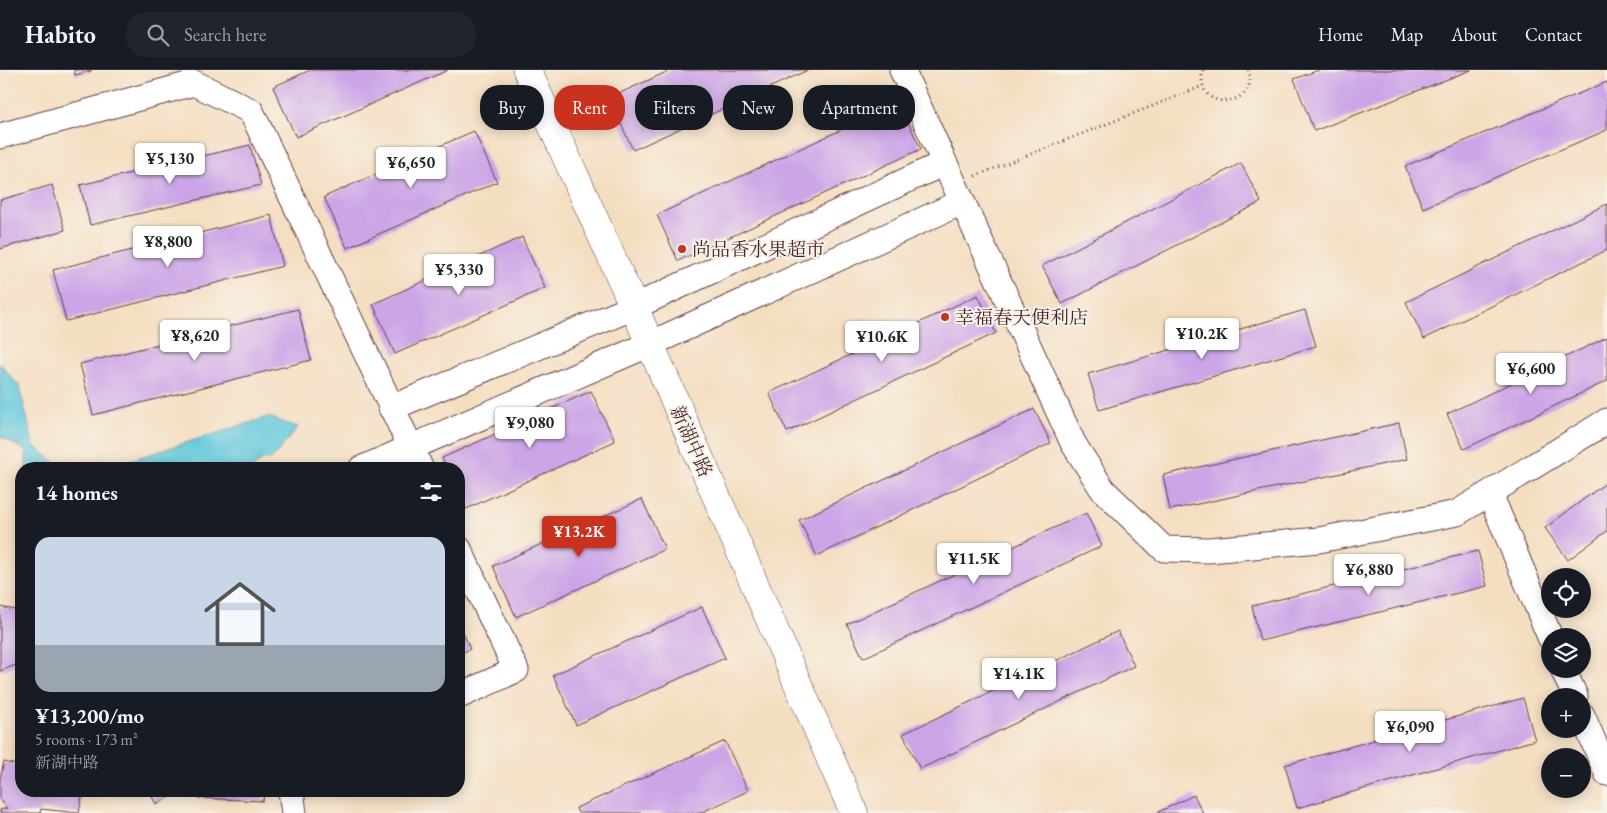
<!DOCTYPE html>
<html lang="en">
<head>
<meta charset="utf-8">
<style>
	:root { --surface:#171b24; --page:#20242c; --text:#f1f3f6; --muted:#9ea1a6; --line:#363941; --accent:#c8321e }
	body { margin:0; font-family:"EB Garamond","Noto Serif SC",serif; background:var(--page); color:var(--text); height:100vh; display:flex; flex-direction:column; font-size:19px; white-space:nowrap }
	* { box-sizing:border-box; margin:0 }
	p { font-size:16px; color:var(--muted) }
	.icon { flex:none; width:28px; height:28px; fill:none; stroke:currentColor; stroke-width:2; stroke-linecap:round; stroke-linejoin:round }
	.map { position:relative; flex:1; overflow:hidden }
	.drawer { position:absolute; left:15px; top:392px; width:450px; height:335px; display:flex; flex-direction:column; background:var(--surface); border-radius:20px; box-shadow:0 2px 12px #0003 }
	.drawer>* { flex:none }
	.hud { position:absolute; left:480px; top:15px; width:475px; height:45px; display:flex; gap:10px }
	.controls { position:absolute; left:1541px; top:498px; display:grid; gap:10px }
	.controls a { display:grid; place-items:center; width:50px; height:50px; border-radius:50%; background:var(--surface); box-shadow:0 2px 12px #0003; font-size:25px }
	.price { position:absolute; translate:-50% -42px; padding:0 11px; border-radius:5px; background:#fff; color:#222; font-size:16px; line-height:32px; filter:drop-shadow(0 1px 2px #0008) }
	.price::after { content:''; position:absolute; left:50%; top:30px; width:15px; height:11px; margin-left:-8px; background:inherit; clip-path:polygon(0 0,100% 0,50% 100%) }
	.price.active { background:var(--accent); color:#fff }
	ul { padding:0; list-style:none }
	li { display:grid; align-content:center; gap:10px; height:265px; padding:0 20px }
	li+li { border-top:1px solid var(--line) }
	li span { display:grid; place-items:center; height:155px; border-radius:15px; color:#555 }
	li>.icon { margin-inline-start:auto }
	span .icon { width:90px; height:90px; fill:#fffc; stroke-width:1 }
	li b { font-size:21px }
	h2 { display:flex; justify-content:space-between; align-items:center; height:60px; padding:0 20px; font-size:21px }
	.tag { padding:0 18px; border-radius:20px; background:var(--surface); box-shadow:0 2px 12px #0003; font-size:18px; line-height:45px }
	.tag.active { background:var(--accent); color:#fff }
	header { display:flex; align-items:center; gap:30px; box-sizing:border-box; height:70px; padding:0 25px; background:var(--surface); border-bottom:1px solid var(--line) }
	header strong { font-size:24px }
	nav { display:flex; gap:28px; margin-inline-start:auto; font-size:18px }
	.search { width:350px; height:45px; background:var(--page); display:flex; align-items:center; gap:12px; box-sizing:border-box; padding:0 18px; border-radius:20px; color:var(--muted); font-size:19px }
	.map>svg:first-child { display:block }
	.water { fill:#5fc8dc; stroke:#547484 }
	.building { fill:#cca5e7 }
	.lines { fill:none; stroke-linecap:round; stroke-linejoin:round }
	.minor-casing { stroke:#643c42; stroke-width:27 }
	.tertiary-casing { stroke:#643c42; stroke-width:29 }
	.path { stroke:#643c42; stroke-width:3; stroke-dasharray:1 4; stroke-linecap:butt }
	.minor { stroke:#fff; stroke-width:25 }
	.tertiary { stroke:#fff; stroke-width:28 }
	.poi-dot { fill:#c8321e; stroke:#f7f3e8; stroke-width:2 }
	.labels { text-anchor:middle; stroke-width:4; stroke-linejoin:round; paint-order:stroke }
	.poi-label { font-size:19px; fill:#4a1f2b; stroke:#f7f3e8; text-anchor:start }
	.street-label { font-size:19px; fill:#4a1f2b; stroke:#f7f3e8 }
</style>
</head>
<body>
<header>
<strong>Habito</strong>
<div class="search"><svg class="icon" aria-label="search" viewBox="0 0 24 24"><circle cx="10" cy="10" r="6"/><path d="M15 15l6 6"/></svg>Search here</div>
<nav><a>Home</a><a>Map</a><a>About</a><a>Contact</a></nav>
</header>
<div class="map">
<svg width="1607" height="743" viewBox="0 0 1607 743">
	<rect width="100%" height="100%" fill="#f7f3e8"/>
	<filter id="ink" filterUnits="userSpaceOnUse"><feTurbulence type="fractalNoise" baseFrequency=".02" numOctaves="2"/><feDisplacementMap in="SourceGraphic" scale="10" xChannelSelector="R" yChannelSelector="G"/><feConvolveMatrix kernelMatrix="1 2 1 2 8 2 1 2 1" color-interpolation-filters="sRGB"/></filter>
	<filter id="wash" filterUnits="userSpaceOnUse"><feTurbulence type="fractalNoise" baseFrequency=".0096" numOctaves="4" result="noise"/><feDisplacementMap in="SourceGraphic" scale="20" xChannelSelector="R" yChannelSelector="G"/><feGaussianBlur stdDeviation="1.12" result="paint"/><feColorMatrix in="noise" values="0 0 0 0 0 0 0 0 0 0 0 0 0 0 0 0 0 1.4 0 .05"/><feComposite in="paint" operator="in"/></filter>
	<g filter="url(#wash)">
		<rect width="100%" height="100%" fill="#f4dec1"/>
		<!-- water -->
		<g class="water">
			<path d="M0 294 19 316 34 376 64 399H26V381L2 367 0 368Z"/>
			<path d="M268 347 298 357 271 390 263 389 252 399H102Z"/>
		</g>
		<g id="blocks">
			<!-- building -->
			<g class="building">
				<path d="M74 0H91V1L75 5Z"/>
				<path d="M310 0H448L296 67 273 17Z"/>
				<path d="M671 0H808L633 80 609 28Z"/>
				<path d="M1319 0H1471L1314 61 1294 9Z"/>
				<path d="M1607 12V60L1423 138 1405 96Z"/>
				<path d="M899 33 921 79 678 191 657 145Z"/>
				<path d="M474 61 497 112 347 178 324 127Z"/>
				<path d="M250 75 261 115 90 155 80 115Z"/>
				<path d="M1241 93 1261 132 1062 234 1042 196Z"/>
				<path d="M52 115 65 160 0 179V130Z"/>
				<path d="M1607 134V180L1424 269 1406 232Z"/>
				<path d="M271 145 283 196 66 251 53 200Z"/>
				<path d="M522 167 545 218 395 284 373 234Z"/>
				<path d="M978 225 996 263 787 362 769 323Z"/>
				<path d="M298 239 311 290 93 345 80 294Z"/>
				<path d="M1305 240 1316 276 1099 340 1088 304Z"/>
				<path d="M1607 267V311L1464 379 1447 344Z"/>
				<path d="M591 321 615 371 466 439 459 424V399H447L442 388Z"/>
				<path d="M1034 339 1051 373 817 486 799 450Z"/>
				<path d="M1399 353 1407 389 1170 440 1163 405Z"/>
				<path d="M1607 412V461L1568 490 1545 458Z"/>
				<path d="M642 429 665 479 516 547 493 496Z"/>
				<path d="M1086 443 1102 476 863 588 847 554Z"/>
				<path d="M1478 481 1487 516 1260 571 1252 536Z"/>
				<path d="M0 537 21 541V582L16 595 0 601Z"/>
				<path d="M702 537 725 588 576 655 553 605Z"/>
				<path d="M459 553 470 579 459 584Z"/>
				<path d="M1118 561 1134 596 920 699 903 664Z"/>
				<path d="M1523 628 1535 670 1297 738 1285 695Z"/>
				<path d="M725 671 748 721 700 743H578L576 738Z"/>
				<path d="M4 692 21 696V721H83L79 743 41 739 40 743H0V740L7 738 0 729V708Z"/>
				<path d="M149 721H180L156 734Z"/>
				<path d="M194 721H264L263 731 199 728Z"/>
				<path d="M1194 725 1203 743H1156Z"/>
			</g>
		</g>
	</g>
	<g filter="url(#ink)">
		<use href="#blocks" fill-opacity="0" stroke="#643c42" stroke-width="1"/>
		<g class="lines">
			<defs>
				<g id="minor">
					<path d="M902 0 1073 373 1103 420 1164 479 1209 480 1319 470 1457 443 1607 351"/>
					<path d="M0 66 194 13 251 41 421 399"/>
					<path d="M391 338 634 237 944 93"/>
					<path d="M361 399 650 274 962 132"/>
					<path d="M1490 424 1550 567"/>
					<path d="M459 479 516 600 459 626"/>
					<path d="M1563 599 1575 626"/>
					<path d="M1582 645 1607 703"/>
					<path d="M291 721 294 743"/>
				</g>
				<path id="tertiary" d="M527 0 634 237 854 743"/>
			</defs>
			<!-- minor casing -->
			<use href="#minor" class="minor-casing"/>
			<!-- tertiary casing -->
			<use href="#tertiary" class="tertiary-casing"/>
			<!-- path -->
			<g class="path">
				<path d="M1203 0C1193 46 1262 36 1248 0"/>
				<path d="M975 106 1203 16"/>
			</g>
			<!-- minor -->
			<use href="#minor" class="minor"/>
			<!-- tertiary -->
			<use href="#tertiary" class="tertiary"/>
		</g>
	</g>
	<!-- markers -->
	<g class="poi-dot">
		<circle cx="682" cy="179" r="5"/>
		<circle cx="945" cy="247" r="5"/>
	</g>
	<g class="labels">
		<!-- poi labels -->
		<g class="poi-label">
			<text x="692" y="186">尚品香水果超市</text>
			<text x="955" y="254">幸福春天便利店</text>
		</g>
		<!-- street labels -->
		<g class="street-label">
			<text transform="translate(692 371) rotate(66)" y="7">新湖中路</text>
		</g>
	</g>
</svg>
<div class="controls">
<a><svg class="icon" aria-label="locate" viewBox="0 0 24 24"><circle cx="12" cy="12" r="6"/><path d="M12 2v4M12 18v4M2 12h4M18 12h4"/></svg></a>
<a><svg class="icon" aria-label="layers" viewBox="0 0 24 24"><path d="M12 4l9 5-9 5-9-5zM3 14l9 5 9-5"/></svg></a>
<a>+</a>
<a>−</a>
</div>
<b class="price" style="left:170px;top:115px">¥5,130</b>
<b class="price" style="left:411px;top:119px">¥6,650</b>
<b class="price" style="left:168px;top:198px">¥8,800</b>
<b class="price" style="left:459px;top:226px">¥5,330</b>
<b class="price" style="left:1202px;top:290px">¥10.2K</b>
<b class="price" style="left:195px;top:292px">¥8,620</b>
<b class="price" style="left:882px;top:293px">¥10.6K</b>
<b class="price" style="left:1531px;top:325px">¥6,600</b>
<b class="price" style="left:530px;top:379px">¥9,080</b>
<b class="price active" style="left:579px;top:488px">¥13.2K</b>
<b class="price" style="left:974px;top:515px">¥11.5K</b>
<b class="price" style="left:1369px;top:526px">¥6,880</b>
<b class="price" style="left:1019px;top:630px">¥14.1K</b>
<b class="price" style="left:1410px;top:683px">¥6,090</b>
<div class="hud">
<a class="tag">Buy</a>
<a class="tag active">Rent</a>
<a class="tag">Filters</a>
<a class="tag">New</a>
<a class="tag">Apartment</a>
</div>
<section class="drawer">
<h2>14 homes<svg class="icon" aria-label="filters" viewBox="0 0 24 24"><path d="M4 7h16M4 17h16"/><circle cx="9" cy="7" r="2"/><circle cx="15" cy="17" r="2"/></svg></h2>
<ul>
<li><span style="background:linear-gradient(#c9d6e8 70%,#9aa5b1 0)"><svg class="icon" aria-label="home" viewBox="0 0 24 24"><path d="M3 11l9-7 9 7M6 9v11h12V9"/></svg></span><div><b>¥13,200/mo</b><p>5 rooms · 173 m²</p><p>新湖中路</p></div></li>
</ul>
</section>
</div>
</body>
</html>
